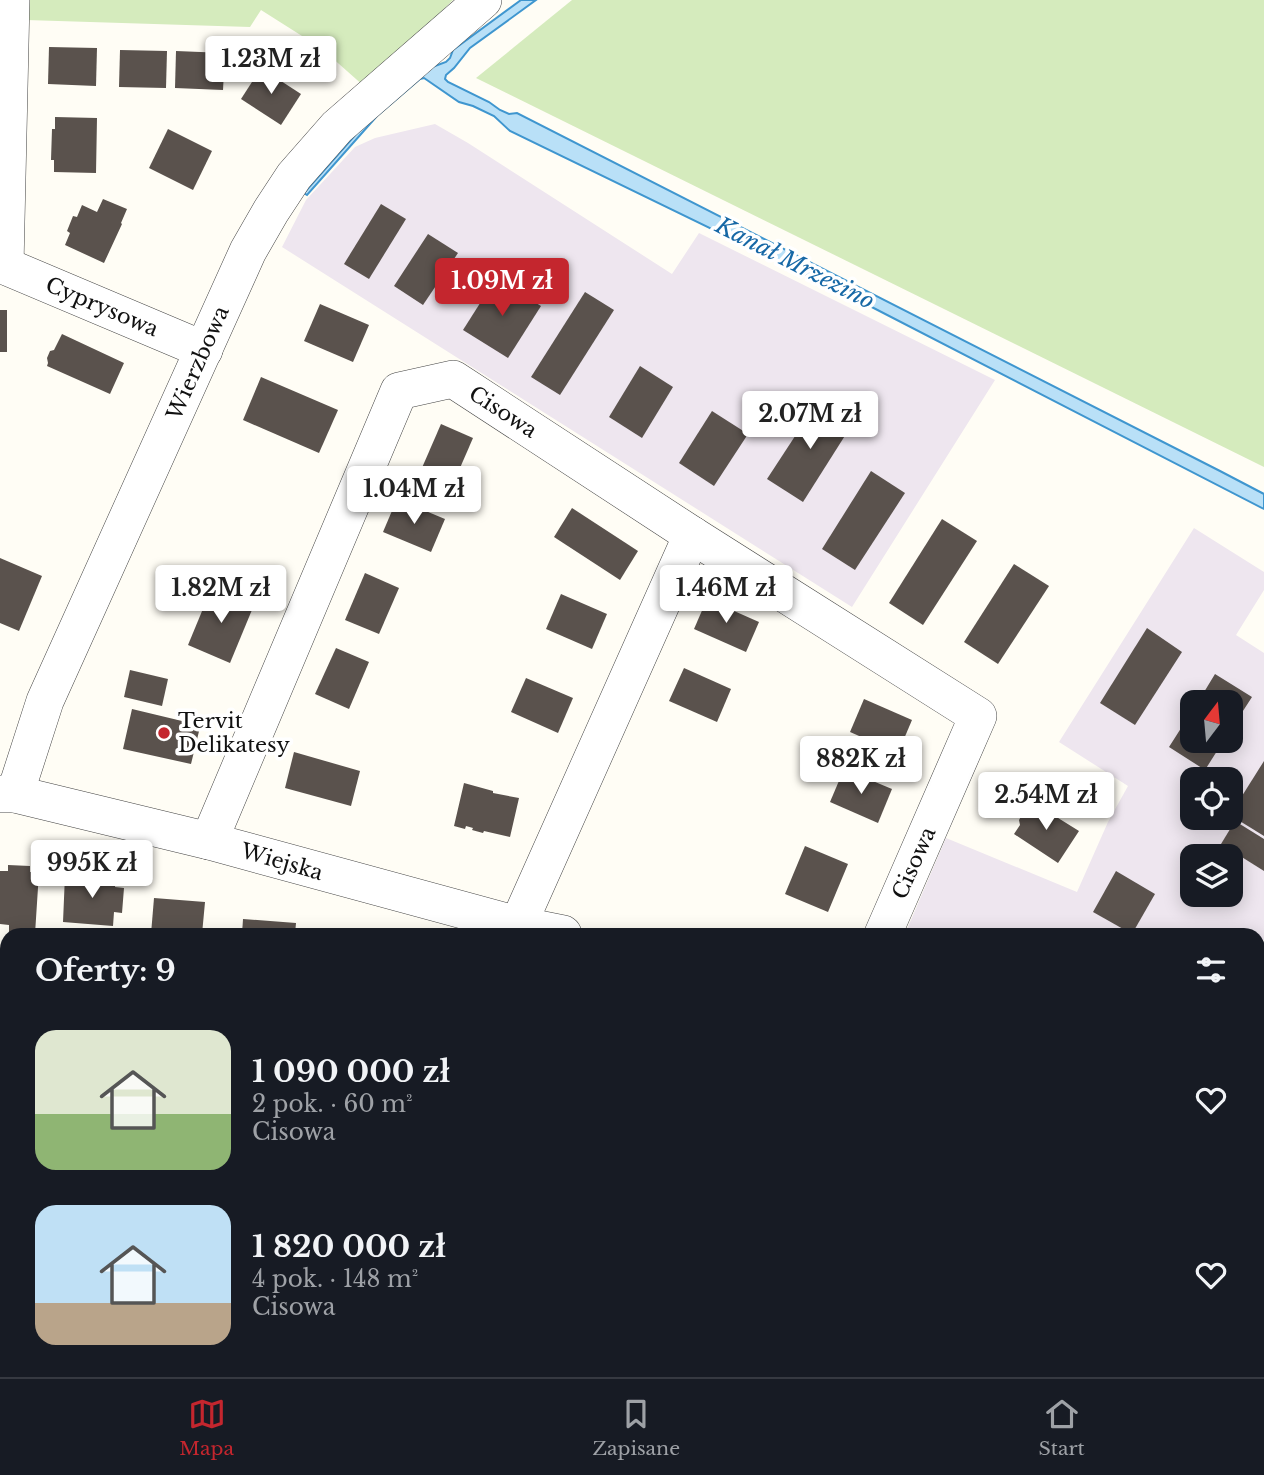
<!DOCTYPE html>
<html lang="pl">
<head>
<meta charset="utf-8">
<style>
	:root { --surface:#171b24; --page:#20242c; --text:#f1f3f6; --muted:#9ea1a6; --line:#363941; --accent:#c4262e }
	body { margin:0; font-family:"Libre Baskerville",serif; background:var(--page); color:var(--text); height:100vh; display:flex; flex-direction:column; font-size:26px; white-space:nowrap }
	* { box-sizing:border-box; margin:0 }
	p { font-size:23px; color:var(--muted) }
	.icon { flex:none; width:38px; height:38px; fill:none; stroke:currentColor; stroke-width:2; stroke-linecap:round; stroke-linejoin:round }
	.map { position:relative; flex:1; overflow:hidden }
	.details { position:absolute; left:0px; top:928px; width:1265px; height:450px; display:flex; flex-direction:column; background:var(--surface); border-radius:21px 21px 0 0; box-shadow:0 4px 18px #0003 }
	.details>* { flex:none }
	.needle { width:46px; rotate:16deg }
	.fabs { position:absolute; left:1180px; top:690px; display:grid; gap:14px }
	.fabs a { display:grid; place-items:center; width:63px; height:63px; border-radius:14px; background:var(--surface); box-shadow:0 4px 18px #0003; font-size:35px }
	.price { position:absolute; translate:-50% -60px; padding:0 16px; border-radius:7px; background:#fff; color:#222; font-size:23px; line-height:46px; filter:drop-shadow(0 2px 4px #0008) }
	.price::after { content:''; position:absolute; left:50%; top:42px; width:21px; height:16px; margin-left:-10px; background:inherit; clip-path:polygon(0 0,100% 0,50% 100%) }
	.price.active { background:var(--accent); color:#fff }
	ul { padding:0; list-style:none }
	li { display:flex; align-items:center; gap:21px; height:175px; padding:0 35px }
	li span { display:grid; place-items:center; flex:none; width:196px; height:140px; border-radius:21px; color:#555 }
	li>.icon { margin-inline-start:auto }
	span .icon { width:84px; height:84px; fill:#fffc; stroke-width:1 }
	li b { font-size:30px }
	h2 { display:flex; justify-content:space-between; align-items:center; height:84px; padding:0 35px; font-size:30px }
	.dock { display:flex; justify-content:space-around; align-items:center; height:98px; border-top:2px solid var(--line); background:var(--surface); font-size:19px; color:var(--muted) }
	.dock a { display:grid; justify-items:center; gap:4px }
	.dock .active { color:var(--accent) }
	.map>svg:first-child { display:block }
	.industrial { fill:#eee6ef; fill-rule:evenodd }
	.green { fill:#d5ebbd }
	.water { fill:#b9e0f7; stroke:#3f96cf; stroke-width:2 }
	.building { fill:#5a524d }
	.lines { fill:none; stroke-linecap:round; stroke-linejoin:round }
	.minor-casing { stroke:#444; stroke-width:38 }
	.path { stroke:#333; stroke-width:4.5; stroke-dasharray:7 3.5; stroke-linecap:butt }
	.minor { stroke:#fff; stroke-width:37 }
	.poi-dot { fill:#c4262e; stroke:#fff; stroke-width:2.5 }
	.labels { text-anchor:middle; stroke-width:7; stroke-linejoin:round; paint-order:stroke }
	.street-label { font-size:21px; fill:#111; stroke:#fff }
	.poi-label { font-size:21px; fill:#111; stroke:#fff; text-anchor:start }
	.water-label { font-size:23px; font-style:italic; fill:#1768a6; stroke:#fff }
</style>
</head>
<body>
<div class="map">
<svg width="1264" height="1377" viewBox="0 0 1264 1377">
	<rect width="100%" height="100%" fill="#fffdf5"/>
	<!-- industrial -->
	<g class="industrial">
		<path d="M435 124 468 143 672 274 699 233 995 380 852 607 282 247 306 200 355 147 375 138Z"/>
		<path d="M1194 528 1264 572V590L1236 635 1264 653V940L1258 942V934H905L946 838 1077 892 1108 822 1128 786 1059 742ZM1192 702H1230V740H1192ZM1192 779H1230V817H1192ZM1192 856H1230V894H1192Z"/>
	</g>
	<!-- green -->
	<g class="green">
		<path d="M27 0H453L365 87 321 48 261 10 250 27 26 20Z"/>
		<path d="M572 0H1264V467L476 78Z"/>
		<rect x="9" y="1370" width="454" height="7"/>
	</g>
	<!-- water -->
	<path class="water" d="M521 0H536L470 48 454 68 446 75 445 79 448 82 489 102 500 110 509 114 517 113 1220 471 1264 494V509L862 302 510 131 494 116 473 106 459 102 424 78 420 79 377 116 307 195 304 193 380 107 427 69 446 62 450 58 453 50Z"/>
	<!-- building -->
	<g class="building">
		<path d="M49 47 97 48 96 86 48 84Z"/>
		<path d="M120 50 167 51 166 88 119 87Z"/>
		<path d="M176 51 225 53 223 90 175 88Z"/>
		<path d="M261 68 301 94 281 125 241 99Z"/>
		<path d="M55 117 97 118 96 173 54 172V160H51L52 129H55Z"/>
		<path d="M168 129 212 151 193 190 149 168Z"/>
		<path d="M103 199 127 209 121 223 122 224 104 263 65 245 70 233 67 231 73 216 77 217 82 205 97 212Z"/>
		<path d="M381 204 406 219 369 279 344 264Z"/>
		<path d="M428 234 458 253 423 305 394 286Z"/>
		<path d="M496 278 541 306 508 358 463 330Z"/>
		<path d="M585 292 614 310 560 395 531 377Z"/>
		<path d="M320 304 369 325 353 362 304 341Z"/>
		<rect x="0" y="310" width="7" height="42"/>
		<path d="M62 334 124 363 110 394 47 366 48 363 47 358 50 351 54 350Z"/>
		<path d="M640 366 673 387 642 438 609 417Z"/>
		<path d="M261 377 338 410 319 453 243 420Z"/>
		<path d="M818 401 853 423 803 502 767 479Z"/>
		<path d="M712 411 748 434 714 486 679 463Z"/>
		<path d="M441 424 473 438 450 491 418 477Z"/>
		<path d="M871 471 905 493 855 570 822 549Z"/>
		<path d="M397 499 445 519 431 552 383 532Z"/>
		<path d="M572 508 638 551 620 580 554 537Z"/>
		<path d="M942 519 977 541 923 625 889 603Z"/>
		<path d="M0 558 42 576 19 631 0 623Z"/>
		<path d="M1014 564 1049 586 998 664 964 642Z"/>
		<path d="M365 573 399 588 379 634 345 620Z"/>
		<path d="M212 587 254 605 230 663 188 645Z"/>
		<path d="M561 594 607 614 592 649 546 629Z"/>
		<path d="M707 599 759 622 746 652 694 629Z"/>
		<path d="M1147 628 1182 652 1135 725 1100 703Z"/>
		<path d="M336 648 369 662 349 709 315 694Z"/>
		<path d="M684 668 731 689 717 722 669 701Z"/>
		<path d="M130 670 168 679 162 706 124 697Z"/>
		<path d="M1215 674 1252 697 1230 731V702H1198Z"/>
		<path d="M526 678 573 698 558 733 511 712Z"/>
		<path d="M864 699 912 720 898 753 850 732Z"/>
		<path d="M132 709 182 721 183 715 202 719 191 764 123 749Z"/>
		<path d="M1192 711V740H1224L1205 770 1169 747Z"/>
		<path d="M294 752 360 771 351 806 285 788Z"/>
		<path d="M1264 761V836L1230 815Z"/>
		<path d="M844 769 892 789 878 823 830 802Z"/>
		<path d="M464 783 493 791V793L519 798 510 837 484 831 483 833 472 830 473 828 466 826 465 829 454 826Z"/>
		<path d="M1034 803 1079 831 1058 863 1014 834 1020 825 1019 820 1023 813 1028 812Z"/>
		<path d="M1235 821 1264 839V871L1221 844Z"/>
		<path d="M805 846 848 864 828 912 785 894Z"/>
		<path d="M8 865 30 866V872H39L35 934H9V925L0 924V871H8Z"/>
		<path d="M1116 871 1155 894 1132 934 1093 912Z"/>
		<path d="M65 875 116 878 115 887 124 888 122 913 114 912 113 926 63 922Z"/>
		<path d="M154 898 205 902 202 934H151Z"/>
		<path d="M243 919 296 923 295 934H242Z"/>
		<path d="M0 1034 7 1035V1081H0Z"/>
		<path d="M1057 1370H1099V1377L1057 1375Z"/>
		<rect x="1139" y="1370" width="53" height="7"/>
		<rect x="1207" y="1370" width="41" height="7"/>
	</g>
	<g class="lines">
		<defs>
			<g id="minor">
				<path d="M0 266H5L204 350"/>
				<path d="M5 266 11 0"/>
				<path d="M0 794H15L209 841 518 925 563 934"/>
				<path d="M15 794 45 701 248 251 271 211 294 176 337 127 483 0"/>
				<path d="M209 841 399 391 453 379 692 535 978 716 883 934"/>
				<path d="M517 934 518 925 692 535"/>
				<path d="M1258 1001H1264"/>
				<path d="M0 1127H7"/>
				<path d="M1258 1295H1264"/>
				<path d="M5 1377 7 1351"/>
				<path d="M489 1377 490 1370"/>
			</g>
		</defs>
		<!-- minor casing -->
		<use href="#minor" class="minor-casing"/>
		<!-- path -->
		<path class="path" d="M130 1377 131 1370"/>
		<!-- minor -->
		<use href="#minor" class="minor"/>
	</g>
	<!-- markers -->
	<circle class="poi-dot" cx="164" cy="733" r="7"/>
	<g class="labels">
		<!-- street labels -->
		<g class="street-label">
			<text transform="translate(102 307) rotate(23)" y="7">Cyprysowa</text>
			<text transform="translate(198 363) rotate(-66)" y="7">Wierzbowa</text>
			<text transform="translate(503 412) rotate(33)" y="7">Cisowa</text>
			<text transform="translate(282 862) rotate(16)" y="7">Wiejska</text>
			<text transform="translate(914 863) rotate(-66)" y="7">Cisowa</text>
		</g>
		<!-- poi labels -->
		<g class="poi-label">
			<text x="178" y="728">Tervit<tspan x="178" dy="24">Delikatesy</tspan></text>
		</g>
		<!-- water labels -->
		<g class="water-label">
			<text transform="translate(795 263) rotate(27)" y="8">Kanał Mrzezino</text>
		</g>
	</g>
</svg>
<div class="fabs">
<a><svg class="needle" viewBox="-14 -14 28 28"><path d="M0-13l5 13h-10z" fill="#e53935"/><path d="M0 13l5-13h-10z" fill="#9ea1a6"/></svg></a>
<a><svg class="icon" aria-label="locate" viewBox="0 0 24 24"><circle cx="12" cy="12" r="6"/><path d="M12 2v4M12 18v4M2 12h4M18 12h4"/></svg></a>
<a><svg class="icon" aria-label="layers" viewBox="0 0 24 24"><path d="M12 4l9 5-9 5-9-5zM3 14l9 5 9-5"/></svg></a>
</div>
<b class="price" style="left:271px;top:96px">1.23M zł</b>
<b class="price active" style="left:502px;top:318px">1.09M zł</b>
<b class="price" style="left:810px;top:451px">2.07M zł</b>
<b class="price" style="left:414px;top:526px">1.04M zł</b>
<b class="price" style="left:221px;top:625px">1.82M zł</b>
<b class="price" style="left:726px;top:625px">1.46M zł</b>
<b class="price" style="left:861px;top:796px">882K zł</b>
<b class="price" style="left:1046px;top:832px">2.54M zł</b>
<b class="price" style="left:92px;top:900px">995K zł</b>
<section class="details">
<h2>Oferty: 9<svg class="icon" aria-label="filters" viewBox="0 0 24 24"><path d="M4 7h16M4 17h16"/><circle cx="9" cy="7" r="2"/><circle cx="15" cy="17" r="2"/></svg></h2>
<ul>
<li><span style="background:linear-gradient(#dfe7d0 60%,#8fb573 0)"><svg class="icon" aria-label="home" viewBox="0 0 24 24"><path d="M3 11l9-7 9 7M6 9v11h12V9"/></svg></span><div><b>1 090 000 zł</b><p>2 pok. · 60 m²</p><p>Cisowa</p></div><svg class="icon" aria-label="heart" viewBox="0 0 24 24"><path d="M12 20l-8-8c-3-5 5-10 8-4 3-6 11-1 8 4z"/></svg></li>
<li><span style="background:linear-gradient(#bfe0f5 70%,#b9a48a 0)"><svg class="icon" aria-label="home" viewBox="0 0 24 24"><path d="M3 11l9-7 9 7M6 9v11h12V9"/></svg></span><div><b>1 820 000 zł</b><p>4 pok. · 148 m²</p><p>Cisowa</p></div><svg class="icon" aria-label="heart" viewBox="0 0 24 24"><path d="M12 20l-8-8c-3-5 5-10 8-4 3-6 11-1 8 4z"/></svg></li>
</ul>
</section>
</div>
<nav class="dock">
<a class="active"><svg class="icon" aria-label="map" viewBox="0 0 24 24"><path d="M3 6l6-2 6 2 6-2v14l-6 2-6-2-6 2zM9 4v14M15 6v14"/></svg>Mapa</a>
<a><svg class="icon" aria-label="saved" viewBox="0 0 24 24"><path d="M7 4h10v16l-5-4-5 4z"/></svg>Zapisane</a>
<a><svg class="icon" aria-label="home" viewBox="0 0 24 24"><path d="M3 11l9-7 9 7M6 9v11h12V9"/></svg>Start</a>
</nav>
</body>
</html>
